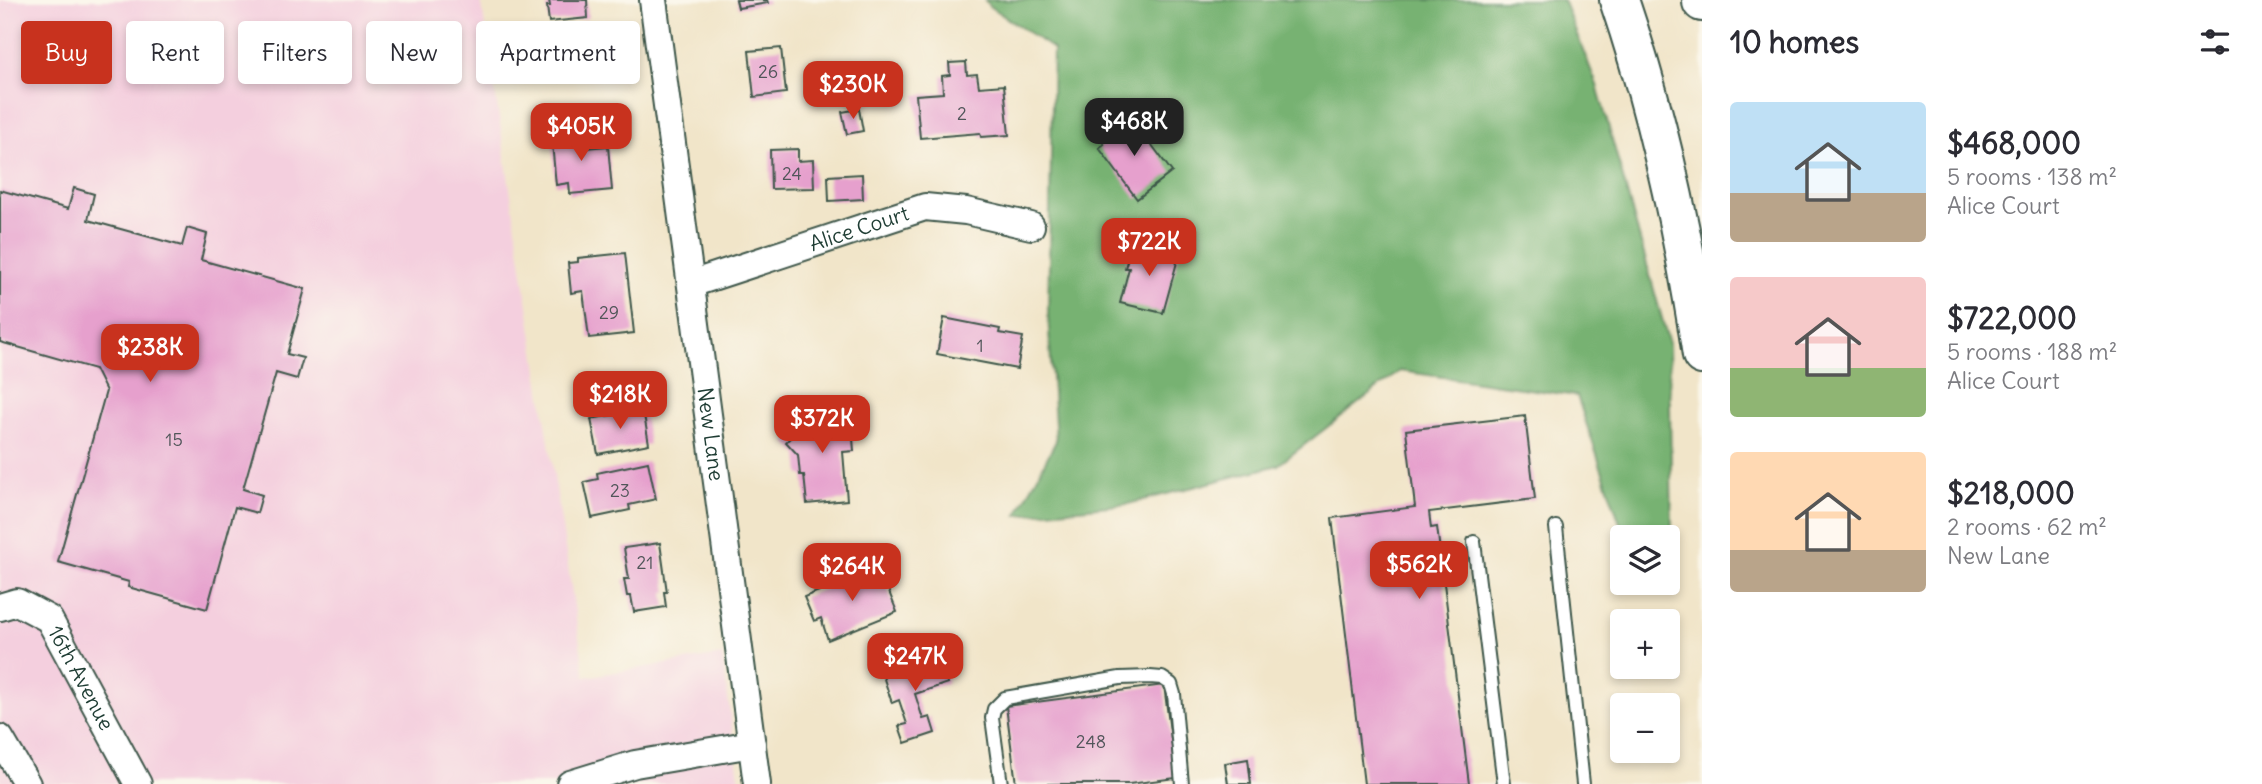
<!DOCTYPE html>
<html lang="en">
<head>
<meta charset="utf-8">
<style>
	:root { --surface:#fff; --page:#f7f7f7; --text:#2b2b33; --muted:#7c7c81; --accent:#c8321e }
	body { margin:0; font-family:Delius,sans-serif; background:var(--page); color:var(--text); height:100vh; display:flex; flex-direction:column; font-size:26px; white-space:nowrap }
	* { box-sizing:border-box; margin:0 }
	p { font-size:23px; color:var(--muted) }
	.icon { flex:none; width:38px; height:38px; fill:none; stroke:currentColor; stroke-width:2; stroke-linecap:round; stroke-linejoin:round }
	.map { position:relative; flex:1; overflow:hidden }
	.sheet { display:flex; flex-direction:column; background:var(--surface); width:560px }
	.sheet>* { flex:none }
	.banner { position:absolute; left:21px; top:21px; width:665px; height:63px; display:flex; gap:14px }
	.controls { position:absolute; left:1610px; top:525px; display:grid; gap:14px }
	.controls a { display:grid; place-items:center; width:70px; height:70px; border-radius:7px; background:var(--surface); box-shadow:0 4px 10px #0003; font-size:35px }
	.price { position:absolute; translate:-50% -60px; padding:0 16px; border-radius:14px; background:var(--accent); color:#fff; font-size:23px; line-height:46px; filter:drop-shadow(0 2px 4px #0008) }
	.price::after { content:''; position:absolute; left:50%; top:42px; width:21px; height:16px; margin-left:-10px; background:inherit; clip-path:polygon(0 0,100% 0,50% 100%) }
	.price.active { background:#222; color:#fff }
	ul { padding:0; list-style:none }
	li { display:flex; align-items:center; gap:21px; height:175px; padding:0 28px }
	li span { display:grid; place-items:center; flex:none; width:196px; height:140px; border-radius:7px; color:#555 }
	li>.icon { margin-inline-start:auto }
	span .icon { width:84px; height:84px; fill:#fffc; stroke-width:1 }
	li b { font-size:30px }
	h2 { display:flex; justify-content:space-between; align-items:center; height:84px; padding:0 28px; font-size:30px }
	.pill { padding:0 24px; border-radius:7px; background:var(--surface); box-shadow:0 4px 10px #0003; font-size:24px; line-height:63px }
	.pill.active { background:var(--accent); color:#fff }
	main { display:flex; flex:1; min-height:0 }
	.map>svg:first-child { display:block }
	.built { fill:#f4cfde }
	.forest { fill:#77b272; stroke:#4b7853; stroke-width:2 }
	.building { fill:#e6a0cd }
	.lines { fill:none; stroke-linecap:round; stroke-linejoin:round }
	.service-casing { stroke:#3e564a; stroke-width:16 }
	.minor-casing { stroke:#3e564a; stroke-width:30 }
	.trunk-casing { stroke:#3e564a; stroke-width:42 }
	.service { stroke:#fff; stroke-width:12 }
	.minor { stroke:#fff; stroke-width:26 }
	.trunk { stroke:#fff; stroke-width:38 }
	.labels { text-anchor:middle; stroke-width:5; stroke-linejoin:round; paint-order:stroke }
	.number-label { font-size:18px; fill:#51565a }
	.street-label { font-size:21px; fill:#1f3d34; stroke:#fbf7ec }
</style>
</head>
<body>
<main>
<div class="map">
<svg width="1702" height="784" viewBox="0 0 1702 784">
	<rect width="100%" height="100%" fill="#fbf7ec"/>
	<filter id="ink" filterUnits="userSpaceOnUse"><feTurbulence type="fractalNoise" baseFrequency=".0143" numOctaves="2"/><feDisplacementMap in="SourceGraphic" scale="14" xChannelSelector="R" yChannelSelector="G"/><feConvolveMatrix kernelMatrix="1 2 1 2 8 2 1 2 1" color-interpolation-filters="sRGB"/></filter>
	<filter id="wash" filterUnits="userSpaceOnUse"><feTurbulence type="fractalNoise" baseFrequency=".00686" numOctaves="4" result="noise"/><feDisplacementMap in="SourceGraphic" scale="28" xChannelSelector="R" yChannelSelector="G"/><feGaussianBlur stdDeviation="1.57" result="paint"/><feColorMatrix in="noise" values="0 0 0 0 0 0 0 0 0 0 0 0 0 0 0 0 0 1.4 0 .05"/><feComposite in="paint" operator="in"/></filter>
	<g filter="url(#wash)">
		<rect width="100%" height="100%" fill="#f1e5c9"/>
		<!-- built -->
		<path class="built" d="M0 0H481L585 677 722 655 740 784H0Z"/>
		<!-- forest -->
		<path class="forest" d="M985 0H1563L1597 85 1669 344 1672 534 1623 532 1577 396 1400 371 1278 465 1128 504 1017 515 1056 441 1048 314 1053 49 989 6Z"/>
		<g id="blocks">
			<!-- building -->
			<g class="building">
				<path d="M549 0H587L588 18 549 22 547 6H550Z"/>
				<path d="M736 0H767L768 3 738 8Z"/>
				<path d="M781 48 786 93 754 97 749 51Z"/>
				<path d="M966 62 967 75 977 74 979 87 1004 85 1009 135 981 137 980 133 920 138 916 95 943 93 942 76 950 75 949 63Z"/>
				<path d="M859 109 863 131 847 134 842 112Z"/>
				<path d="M1131 117 1172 172 1137 199 1099 148 1104 144 1100 139Z"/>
				<path d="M583 122 586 148 608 146 612 190 570 194 569 183 556 185 552 143 565 142 563 124Z"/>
				<path d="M798 149V161L813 160 814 188 771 189 770 150Z"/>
				<path d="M862 174 863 199 829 201 828 176Z"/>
				<path d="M74 188 94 194 88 220 182 246 187 228 207 234 201 260 305 289 287 354 303 358 297 379 276 373 243 489 262 495 257 513 235 507 207 609 128 587 129 582 58 562 106 391 95 369 0 342V190L68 209Z"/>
				<path d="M1132 243 1179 255 1163 313 1120 303 1129 268H1125Z"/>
				<path d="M625 253 634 333 589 338 583 291 571 293 568 263 578 262V258Z"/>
				<path d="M944 318 1000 329 999 333 1023 337 1017 369 937 354Z"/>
				<path d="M827 406 829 429 852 426 854 451 843 452 847 500 807 504 804 475H800L798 455 786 442 799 429 797 410Z"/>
				<path d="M643 409 649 444 598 454 591 419Z"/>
				<path d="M1525 416 1535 499 1429 512 1431 528 1437 527 1469 784H1364L1332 518 1415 507 1406 430Z"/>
				<path d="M648 462 656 499 629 505 630 510 592 518 584 482 598 479 597 473Z"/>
				<path d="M660 543 667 592H664L666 607 634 612 631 596H627L624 579H629L624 548Z"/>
				<path d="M879 567 897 612 828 640 821 618 814 621 804 597Z"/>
				<path d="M939 654 948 683 915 694 923 719 930 717 935 733 905 743 899 726 907 724 899 700 892 703 882 673Z"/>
				<path d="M1164 685 1176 778 1129 784H1016L1006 706Z"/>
				<path d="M1248 759 1251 784H1228L1225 763Z"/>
			</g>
		</g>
	</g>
	<g filter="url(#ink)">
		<use href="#blocks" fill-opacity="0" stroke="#3e564a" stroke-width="2"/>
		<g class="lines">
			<defs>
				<g id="service">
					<path d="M1556 527 1583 784"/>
					<path d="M1474 542 1504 784"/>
					<path d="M1001 784 992 718 994 709 1005 698 1120 678 1150 677 1162 678 1171 684 1174 694 1182 784"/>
				</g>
				<g id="minor">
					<path id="s1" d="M653 0 757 784"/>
					<path id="s2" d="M691 284 925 207 966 211 1031 226"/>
					<path id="s3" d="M0 607 17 602 49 619 138 784"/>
					<path d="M0 738 27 784"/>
					<path d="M570 784 635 764 752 744"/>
				</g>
				<g id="trunk">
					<path d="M1619 0C1658 115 1684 236 1702 355"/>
					<path d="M1702 0V2"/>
				</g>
			</defs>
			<!-- service casing -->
			<use href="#service" class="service-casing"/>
			<!-- minor casing -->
			<use href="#minor" class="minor-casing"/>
			<!-- trunk casing -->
			<use href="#trunk" class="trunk-casing"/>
			<!-- service -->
			<use href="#service" class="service"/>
			<!-- minor -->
			<use href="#minor" class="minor"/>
			<!-- trunk -->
			<use href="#trunk" class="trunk"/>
		</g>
	</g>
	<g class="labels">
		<!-- number labels -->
		<g class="number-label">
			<text x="768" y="78">26</text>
			<text x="962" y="120">2</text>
			<text x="792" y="180">24</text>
			<text x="609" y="319">29</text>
			<text x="980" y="352">1</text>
			<text x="174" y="446">15</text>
			<text x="620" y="497">23</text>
			<text x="645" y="569">21</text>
			<text x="1091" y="748">248</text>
		</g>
		<!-- street labels -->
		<g class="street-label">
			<text dy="7" stroke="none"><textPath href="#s2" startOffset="177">Alice Court</textPath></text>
			<text dy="7" stroke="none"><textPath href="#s1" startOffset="438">New Lane</textPath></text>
			<text dy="7" stroke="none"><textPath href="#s3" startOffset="121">16th Avenue</textPath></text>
		</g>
	</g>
</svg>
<div class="controls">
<a><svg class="icon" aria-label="layers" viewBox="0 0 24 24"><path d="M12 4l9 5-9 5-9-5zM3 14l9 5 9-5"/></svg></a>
<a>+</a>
<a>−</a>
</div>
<b class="price" style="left:853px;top:121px">$230K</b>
<b class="price active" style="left:1134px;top:158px">$468K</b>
<b class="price" style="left:581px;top:163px">$405K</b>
<b class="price" style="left:1149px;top:278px">$722K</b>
<b class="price" style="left:150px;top:384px">$238K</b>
<b class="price" style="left:620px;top:431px">$218K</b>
<b class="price" style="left:822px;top:455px">$372K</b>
<b class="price" style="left:1419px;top:601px">$562K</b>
<b class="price" style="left:852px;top:603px">$264K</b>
<b class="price" style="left:915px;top:693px">$247K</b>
<div class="banner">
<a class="pill active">Buy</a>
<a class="pill">Rent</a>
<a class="pill">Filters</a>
<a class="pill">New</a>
<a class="pill">Apartment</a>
</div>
</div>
<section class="sheet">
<h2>10 homes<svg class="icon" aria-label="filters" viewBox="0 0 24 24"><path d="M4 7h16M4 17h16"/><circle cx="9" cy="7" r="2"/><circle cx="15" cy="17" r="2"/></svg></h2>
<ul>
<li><span style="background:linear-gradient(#bfe0f5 65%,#b9a48a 0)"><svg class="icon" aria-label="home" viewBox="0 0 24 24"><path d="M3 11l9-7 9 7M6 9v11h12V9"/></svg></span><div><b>$468,000</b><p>5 rooms · 138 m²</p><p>Alice Court</p></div></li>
<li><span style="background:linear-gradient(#f6c9c9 65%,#8fb573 0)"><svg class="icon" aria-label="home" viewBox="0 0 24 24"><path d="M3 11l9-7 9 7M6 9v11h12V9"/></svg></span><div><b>$722,000</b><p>5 rooms · 188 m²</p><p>Alice Court</p></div></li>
<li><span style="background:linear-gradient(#ffd9b3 70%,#b9a48a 0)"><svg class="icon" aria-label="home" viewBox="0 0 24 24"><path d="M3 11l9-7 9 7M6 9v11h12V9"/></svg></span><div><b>$218,000</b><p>2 rooms · 62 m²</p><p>New Lane</p></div></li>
</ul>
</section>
</main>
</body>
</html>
